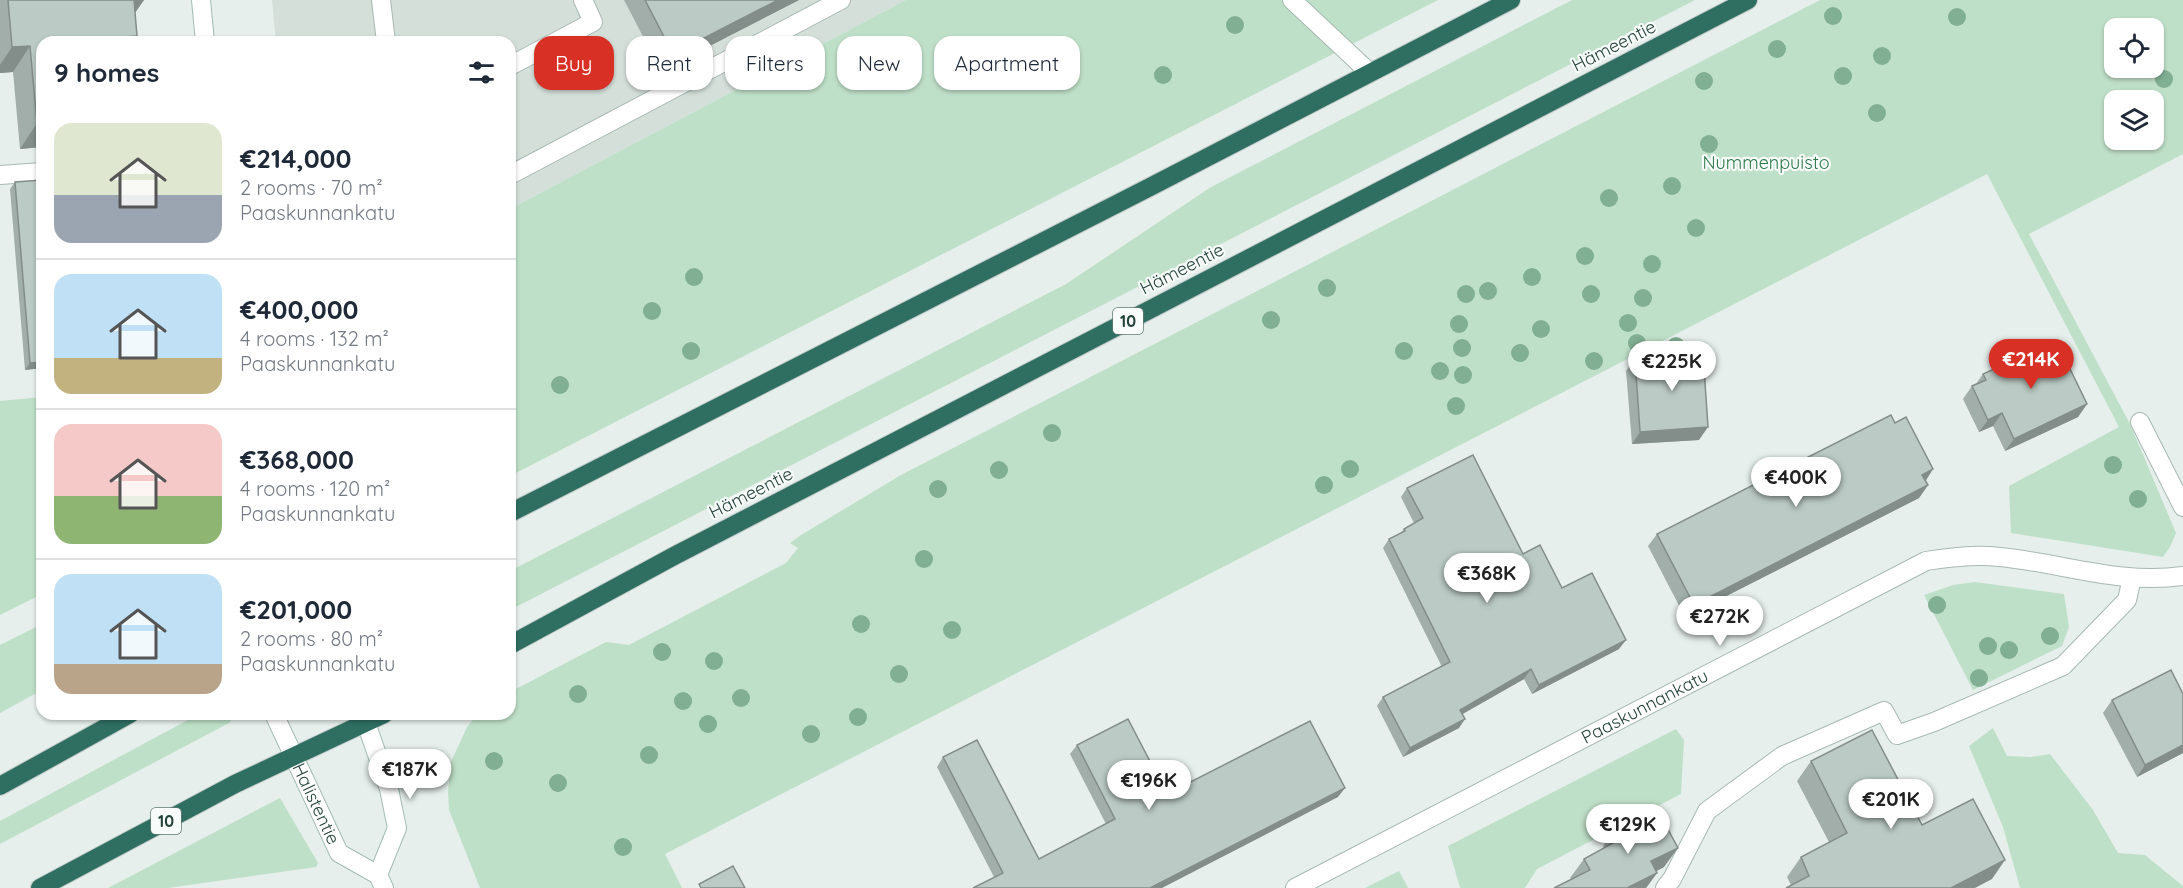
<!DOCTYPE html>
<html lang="en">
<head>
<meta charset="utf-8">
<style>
	:root { --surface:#fff; --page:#f2f2f3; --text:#1f2937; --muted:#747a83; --line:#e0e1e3; --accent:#d93025 }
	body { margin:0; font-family:Quicksand,sans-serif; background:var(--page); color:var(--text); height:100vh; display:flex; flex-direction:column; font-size:22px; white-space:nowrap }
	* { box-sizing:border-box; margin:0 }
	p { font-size:20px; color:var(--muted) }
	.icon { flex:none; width:33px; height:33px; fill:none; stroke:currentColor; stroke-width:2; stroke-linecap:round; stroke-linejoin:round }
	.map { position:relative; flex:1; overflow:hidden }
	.details { position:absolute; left:36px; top:36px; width:480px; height:684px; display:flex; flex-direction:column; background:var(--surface); border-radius:18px; box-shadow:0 2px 4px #0004 }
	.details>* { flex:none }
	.banner { position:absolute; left:534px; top:36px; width:570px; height:54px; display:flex; gap:12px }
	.tools { position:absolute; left:2104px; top:18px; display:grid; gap:12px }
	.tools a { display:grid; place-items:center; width:60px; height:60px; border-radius:12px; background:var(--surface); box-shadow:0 2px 4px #0004; font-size:30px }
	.price { position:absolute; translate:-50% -51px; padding:0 14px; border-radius:21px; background:#fff; color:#222; font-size:20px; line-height:39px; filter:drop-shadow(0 2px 3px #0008) }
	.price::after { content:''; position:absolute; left:50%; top:36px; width:18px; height:14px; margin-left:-9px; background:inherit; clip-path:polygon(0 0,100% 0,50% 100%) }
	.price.on { background:var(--accent); color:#fff }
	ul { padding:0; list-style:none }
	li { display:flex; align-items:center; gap:18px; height:150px; padding:0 18px }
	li+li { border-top:2px solid var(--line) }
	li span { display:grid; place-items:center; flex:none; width:168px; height:120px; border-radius:18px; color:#555 }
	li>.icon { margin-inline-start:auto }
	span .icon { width:72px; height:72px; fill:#fffc; stroke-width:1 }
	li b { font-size:26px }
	h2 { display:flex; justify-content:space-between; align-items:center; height:72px; padding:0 18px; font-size:26px }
	.tag { padding:0 21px; border-radius:18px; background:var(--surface); box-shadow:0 2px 4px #0004; font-size:21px; line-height:54px }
	.tag.on { background:var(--accent); color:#fff }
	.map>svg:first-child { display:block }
	.built { fill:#d4dfda }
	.green { fill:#bfe0c8; fill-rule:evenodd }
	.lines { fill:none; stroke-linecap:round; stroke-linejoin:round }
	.lane-casing { stroke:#a8b8b2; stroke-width:20 }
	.street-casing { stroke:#a8b8b2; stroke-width:20 }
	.secondary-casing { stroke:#a4bbb3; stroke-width:20 }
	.highway-casing { stroke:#c2cac8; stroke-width:20 }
	.lane { stroke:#fff; stroke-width:18 }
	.street { stroke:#fff; stroke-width:18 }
	.secondary { stroke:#fff; stroke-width:18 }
	.highway { stroke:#2f6f62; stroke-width:18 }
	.tree { fill:#80af93 }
	.wall { fill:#a1aea9 }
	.shaded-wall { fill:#838d89 }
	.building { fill:#bbcac4; stroke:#838d89; stroke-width:1.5 }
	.labels { text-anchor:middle; stroke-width:4.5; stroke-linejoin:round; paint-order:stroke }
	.shield { fill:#f7fbf9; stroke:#637a73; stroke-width:1.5 }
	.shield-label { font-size:16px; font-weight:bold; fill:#24423a }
	.street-label { font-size:18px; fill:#24423a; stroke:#f7fbf9 }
	.park-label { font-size:18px; fill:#2d7a4b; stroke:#f7fbf9 }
</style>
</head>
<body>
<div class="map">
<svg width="2183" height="888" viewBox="0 0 2183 888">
	<rect width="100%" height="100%" fill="#e6efeb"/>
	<!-- built -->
	<path class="built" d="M272 0H906L510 209V42H276Z"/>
	<!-- green -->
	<g class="green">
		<path d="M906 0H1438L510 476V209Z"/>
		<path d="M1572 0H1695L510 610V571L1066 284 1211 187Z"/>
		<path d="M1820 0H2183V154L2029 234 2130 424 2176 533 2170 547 2163 557 2011 533 2009 486 2119 427 1987 174 665 854 682 888H480L449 810 448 792 451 762 467 727 478 714H510V692L606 642 629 645 786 563 798 548 790 543 801 535 901 475ZM2115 28H2154V68H2115ZM2115 100H2154V140H2115Z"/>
		<path d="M42 397V594L0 615V401Z"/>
		<path d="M1975 582 2064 594 2069 627 2062 646 1973 690 1924 595 1953 585Z"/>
		<path d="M42 624V690L0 713V645Z"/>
		<path d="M199 714H236L229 723 0 844V821Z"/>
		<path d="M1993 728 2007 756 2031 757 2050 754 2093 810 2118 853 2145 855 2183 886V888H2020L2003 827 1969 746Z"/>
		<path d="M1676 729 1684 740 1681 794 1537 869 1525 888H1460L1448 846Z"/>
		<path d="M280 798 318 863 316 867 168 888H108Z"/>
		<path d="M1399 871 1408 888H1365Z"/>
	</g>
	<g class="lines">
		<defs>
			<g id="lane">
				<path d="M381 0 386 42"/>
				<path d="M1292 0 1370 73"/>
				<path d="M510 66 593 22 583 0"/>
				<path d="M0 175 42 172"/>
				<path d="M510 175 841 0"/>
				<path d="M2140 422 2183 507"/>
				<path d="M1665 888 1672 879 1707 811 1782 756 1884 711 1897 735 1934 722 2063 666 2127 600 2132 578"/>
			</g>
			<g id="street">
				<path id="s1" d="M1295 888 1926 561C1951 557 1975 554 2000 557 2061 563 2121 585 2183 576"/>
			</g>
			<g id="secondary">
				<path d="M201 0 205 42"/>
				<path id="s2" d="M274 714 339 853 378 875 384 888"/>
				<path d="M363 714 389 789 397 828 378 875"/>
			</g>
			<g id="highway">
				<path d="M510 513 1150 187 1511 0"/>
				<path d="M510 645 674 556 1748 0"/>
				<path d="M0 786 130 714"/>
				<path d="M40 888 235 784 384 714"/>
			</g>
		</defs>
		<!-- lane casing -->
		<use href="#lane" class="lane-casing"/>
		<!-- street casing -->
		<use href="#street" class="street-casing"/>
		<!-- secondary casing -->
		<use href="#secondary" class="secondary-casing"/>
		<!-- highway casing -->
		<use href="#highway" class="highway-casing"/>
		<!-- lane -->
		<use href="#lane" class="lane"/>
		<!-- street -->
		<use href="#street" class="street"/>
		<!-- secondary -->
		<use href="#secondary" class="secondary"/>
		<!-- highway -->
		<use href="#highway" class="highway"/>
	</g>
	<!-- trees -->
	<g class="tree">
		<circle cx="1833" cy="16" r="9"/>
		<circle cx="1957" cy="17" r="9"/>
		<circle cx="1235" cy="25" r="9"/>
		<circle cx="1777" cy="49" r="9"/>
		<circle cx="1882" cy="56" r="9"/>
		<circle cx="1163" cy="75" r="9"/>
		<circle cx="1843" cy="76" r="9"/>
		<circle cx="2164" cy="79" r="9"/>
		<circle cx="1704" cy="81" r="9"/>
		<circle cx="1877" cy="113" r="9"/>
		<circle cx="1709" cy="144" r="9"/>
		<circle cx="1672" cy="186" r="9"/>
		<circle cx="1609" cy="198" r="9"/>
		<circle cx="1696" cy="228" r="9"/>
		<circle cx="1585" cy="256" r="9"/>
		<circle cx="1652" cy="264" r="9"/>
		<circle cx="694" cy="277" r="9"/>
		<circle cx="1532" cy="277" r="9"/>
		<circle cx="1327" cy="288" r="9"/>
		<circle cx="1488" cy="291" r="9"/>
		<circle cx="1466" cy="294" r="9"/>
		<circle cx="1591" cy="294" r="9"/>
		<circle cx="1643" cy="298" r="9"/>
		<circle cx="652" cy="311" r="9"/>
		<circle cx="1271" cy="320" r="9"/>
		<circle cx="1628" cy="323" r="9"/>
		<circle cx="1459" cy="324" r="9"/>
		<circle cx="1541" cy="329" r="9"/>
		<circle cx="1637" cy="343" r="9"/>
		<circle cx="1676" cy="346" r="9"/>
		<circle cx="1462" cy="348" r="9"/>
		<circle cx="691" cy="351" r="9"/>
		<circle cx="1404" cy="351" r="9"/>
		<circle cx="1520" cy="353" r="9"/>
		<circle cx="1594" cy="361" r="9"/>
		<circle cx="1440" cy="371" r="9"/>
		<circle cx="1463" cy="375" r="9"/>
		<circle cx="560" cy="385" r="9"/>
		<circle cx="1456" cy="406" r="9"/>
		<circle cx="1052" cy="433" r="9"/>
		<circle cx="2113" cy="465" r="9"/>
		<circle cx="1350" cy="469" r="9"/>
		<circle cx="999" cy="470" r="9"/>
		<circle cx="1324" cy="485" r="9"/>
		<circle cx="938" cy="489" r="9"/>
		<circle cx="2138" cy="499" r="9"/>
		<circle cx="924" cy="559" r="9"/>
		<circle cx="1937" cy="605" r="9"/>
		<circle cx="861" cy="624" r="9"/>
		<circle cx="952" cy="630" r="9"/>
		<circle cx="2050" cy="636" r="9"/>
		<circle cx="1988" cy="646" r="9"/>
		<circle cx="2009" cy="650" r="9"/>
		<circle cx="662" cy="652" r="9"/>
		<circle cx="714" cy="661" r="9"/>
		<circle cx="899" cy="674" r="9"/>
		<circle cx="1979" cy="678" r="9"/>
		<circle cx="578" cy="694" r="9"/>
		<circle cx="741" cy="698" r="9"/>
		<circle cx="683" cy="701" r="9"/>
		<circle cx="858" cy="717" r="9"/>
		<circle cx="708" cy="724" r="9"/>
		<circle cx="811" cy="734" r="9"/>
		<circle cx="649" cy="755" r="9"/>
		<circle cx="494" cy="761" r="9"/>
		<circle cx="558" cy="783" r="9"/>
		<circle cx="623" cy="847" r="9"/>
	</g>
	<!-- wall -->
	<g class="wall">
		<path d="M0 0H144L135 12 137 36 133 42H42V147L20 149 13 72 0 73Z"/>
		<path d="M624 0H799L661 71Z"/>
		<path d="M42 180V368L25 370 10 189 15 182Z"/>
		<path d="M1635 358 1699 440 1632 444 1626 371Z"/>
		<path d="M1983 374 2087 404 2078 417 2005 451 1993 426 1979 432 1963 399 1972 386 1976 384Z"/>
		<path d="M1925 481 1928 485 1919 498 1685 617 1648 546 1657 534Z"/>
		<path d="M1407 488 1523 554 1562 588 1619 649 1532 694 1524 679 1462 714 1459 728 1403 757 1377 706 1383 697 1442 667 1383 548 1389 539 1400 534 1404 529 1414 523 1401 497Z"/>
		<path d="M2183 694V753L2137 777 2103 713 2112 700Z"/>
		<path d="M1077 745 1167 794 1338 797 994 877 937 767 943 757 1039 859 1106 824 1070 754Z"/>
		<path d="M1811 761 1922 825 1992 879 1791 885 1787 877 1801 857 1829 842 1797 781Z"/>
		<path d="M1616 827 1664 867 1656 871 1657 873 1646 888H1554L1571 879 1570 878 1584 859 1604 848 1603 846Z"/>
	</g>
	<!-- shaded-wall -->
	<g class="shaded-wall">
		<path d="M133 0H144L128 23Z"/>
		<path d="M778 0H799L661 71 673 54Z"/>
		<path d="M137 36 133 42H123L126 37Z"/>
		<path d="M30 46 13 72 0 73V65L12 47Z"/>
		<path d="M37 123H42V147L20 149Z"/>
		<path d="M42 362V368L25 370 30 363Z"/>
		<path d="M2087 404 2078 417 2005 451 2014 439Z"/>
		<path d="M2002 413 1993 426 1979 432 1988 420Z"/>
		<path d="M1708 427 1699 440 1632 444 1640 432Z"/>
		<path d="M1933 469 1925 482 1922 475Z"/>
		<path d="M1928 485 1919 498 1685 617 1694 605Z"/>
		<path d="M1626 640 1619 649 1532 694 1539 685Z"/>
		<path d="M1531 669 1524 679 1454 719 1460 710Z"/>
		<path d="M1465 719 1459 728 1403 757 1410 748Z"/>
		<path d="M2183 745V753L2137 777 2145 765Z"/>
		<path d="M1345 788 1338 797 1162 888H1150Z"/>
		<path d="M1678 848 1664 867 1638 881 1651 861Z"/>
		<path d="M2005 860 1992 879 1975 888H1951Z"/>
		<path d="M1657 873 1646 888H1627Z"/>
	</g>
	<!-- building -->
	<g class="building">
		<path d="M8 0H134L137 36 126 37V42H42V123H37L30 46 12 47Z"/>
		<path d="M645 0H778L673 54Z"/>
		<path d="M42 180V362L30 363 15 182Z"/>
		<path d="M2056 340 2087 404 2014 439 2002 413 1988 420 1972 386 1986 380 1983 374Z"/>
		<path d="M1703 353 1708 427 1640 432 1635 358Z"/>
		<path d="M1891 415 1895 423 1906 417 1933 469 1922 475 1928 485 1694 605 1657 534Z"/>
		<path d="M1473 455 1523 554 1540 545 1562 588 1592 573 1626 640 1539 685 1531 669 1460 710 1465 719 1410 748 1383 697 1450 662 1389 539 1405 531 1404 529 1423 518 1407 488Z"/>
		<path d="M2171 670 2183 694V745L2145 765 2112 700Z"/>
		<path d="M1128 719 1167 794 1310 721 1345 788 1150 888H973L1003 873 943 757 977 740 1039 859 1115 819 1077 745Z"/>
		<path d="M1872 730 1922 825 1973 799 2005 860 1951 888H1786L1809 876 1801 857 1847 833 1811 761Z"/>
		<path d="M1656 807 1678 848 1651 861 1657 873 1627 888H1554L1590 870 1584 859 1622 838 1616 827Z"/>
		<path d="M733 866 745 888H701L699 884Z"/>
	</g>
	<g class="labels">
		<!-- shield labels -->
		<g class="shield">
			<rect x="1113" y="308" width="30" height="26" rx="4.5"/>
			<rect x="151" y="808" width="30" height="26" rx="4.5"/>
		</g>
		<g class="shield-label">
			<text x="1128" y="327">10</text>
			<text x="166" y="827">10</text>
		</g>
		<!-- street labels -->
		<g class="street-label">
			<text transform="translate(1614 46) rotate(-27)" y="6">Hämeentie</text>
			<text transform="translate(1182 269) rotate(-27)" y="6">Hämeentie</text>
			<text transform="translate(751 493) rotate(-27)" y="6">Hämeentie</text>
			<text dy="6" stroke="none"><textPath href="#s1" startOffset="394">Paaskunnankatu</textPath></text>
			<text dy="6" stroke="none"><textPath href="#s2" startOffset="99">Halistentie</textPath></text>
		</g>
		<!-- park labels -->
		<g class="park-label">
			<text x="1766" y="169">Nummenpuisto</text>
		</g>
	</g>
</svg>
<div class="tools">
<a><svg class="icon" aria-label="locate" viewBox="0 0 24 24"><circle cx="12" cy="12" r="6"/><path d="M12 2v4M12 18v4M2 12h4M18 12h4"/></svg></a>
<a><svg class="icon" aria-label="layers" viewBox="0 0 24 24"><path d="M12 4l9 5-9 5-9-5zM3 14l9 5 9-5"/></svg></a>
</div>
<b class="price on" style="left:2031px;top:390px">€214K</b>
<b class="price" style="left:1672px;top:392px">€225K</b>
<b class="price" style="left:1796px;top:508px">€400K</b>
<b class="price" style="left:1487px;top:604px">€368K</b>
<b class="price" style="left:1720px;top:647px">€272K</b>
<b class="price" style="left:410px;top:800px">€187K</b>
<b class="price" style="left:1149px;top:811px">€196K</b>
<b class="price" style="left:1891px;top:830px">€201K</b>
<b class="price" style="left:1628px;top:855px">€129K</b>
<div class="banner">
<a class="tag on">Buy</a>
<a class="tag">Rent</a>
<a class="tag">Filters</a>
<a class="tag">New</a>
<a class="tag">Apartment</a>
</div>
<section class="details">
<h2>9 homes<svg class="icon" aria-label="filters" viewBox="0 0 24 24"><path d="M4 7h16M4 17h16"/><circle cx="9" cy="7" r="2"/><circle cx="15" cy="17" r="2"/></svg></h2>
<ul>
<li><span style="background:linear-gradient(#dfe7d0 60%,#9aa5b1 0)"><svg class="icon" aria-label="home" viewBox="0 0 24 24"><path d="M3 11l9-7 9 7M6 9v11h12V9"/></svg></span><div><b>€214,000</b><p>2 rooms · 70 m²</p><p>Paaskunnankatu</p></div></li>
<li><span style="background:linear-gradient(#bfe0f5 70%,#c2b280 0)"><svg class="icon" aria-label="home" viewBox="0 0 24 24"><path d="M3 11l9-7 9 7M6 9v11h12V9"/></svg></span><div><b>€400,000</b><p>4 rooms · 132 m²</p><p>Paaskunnankatu</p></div></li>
<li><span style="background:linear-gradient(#f6c9c9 60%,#8fb573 0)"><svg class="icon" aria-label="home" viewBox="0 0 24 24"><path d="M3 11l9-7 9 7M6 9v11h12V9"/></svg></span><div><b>€368,000</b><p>4 rooms · 120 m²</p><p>Paaskunnankatu</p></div></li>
<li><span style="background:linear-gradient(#bfe0f5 75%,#b9a48a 0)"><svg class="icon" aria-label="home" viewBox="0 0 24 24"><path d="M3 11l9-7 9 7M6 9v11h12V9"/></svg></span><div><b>€201,000</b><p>2 rooms · 80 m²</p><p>Paaskunnankatu</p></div></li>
</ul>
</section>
</div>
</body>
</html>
